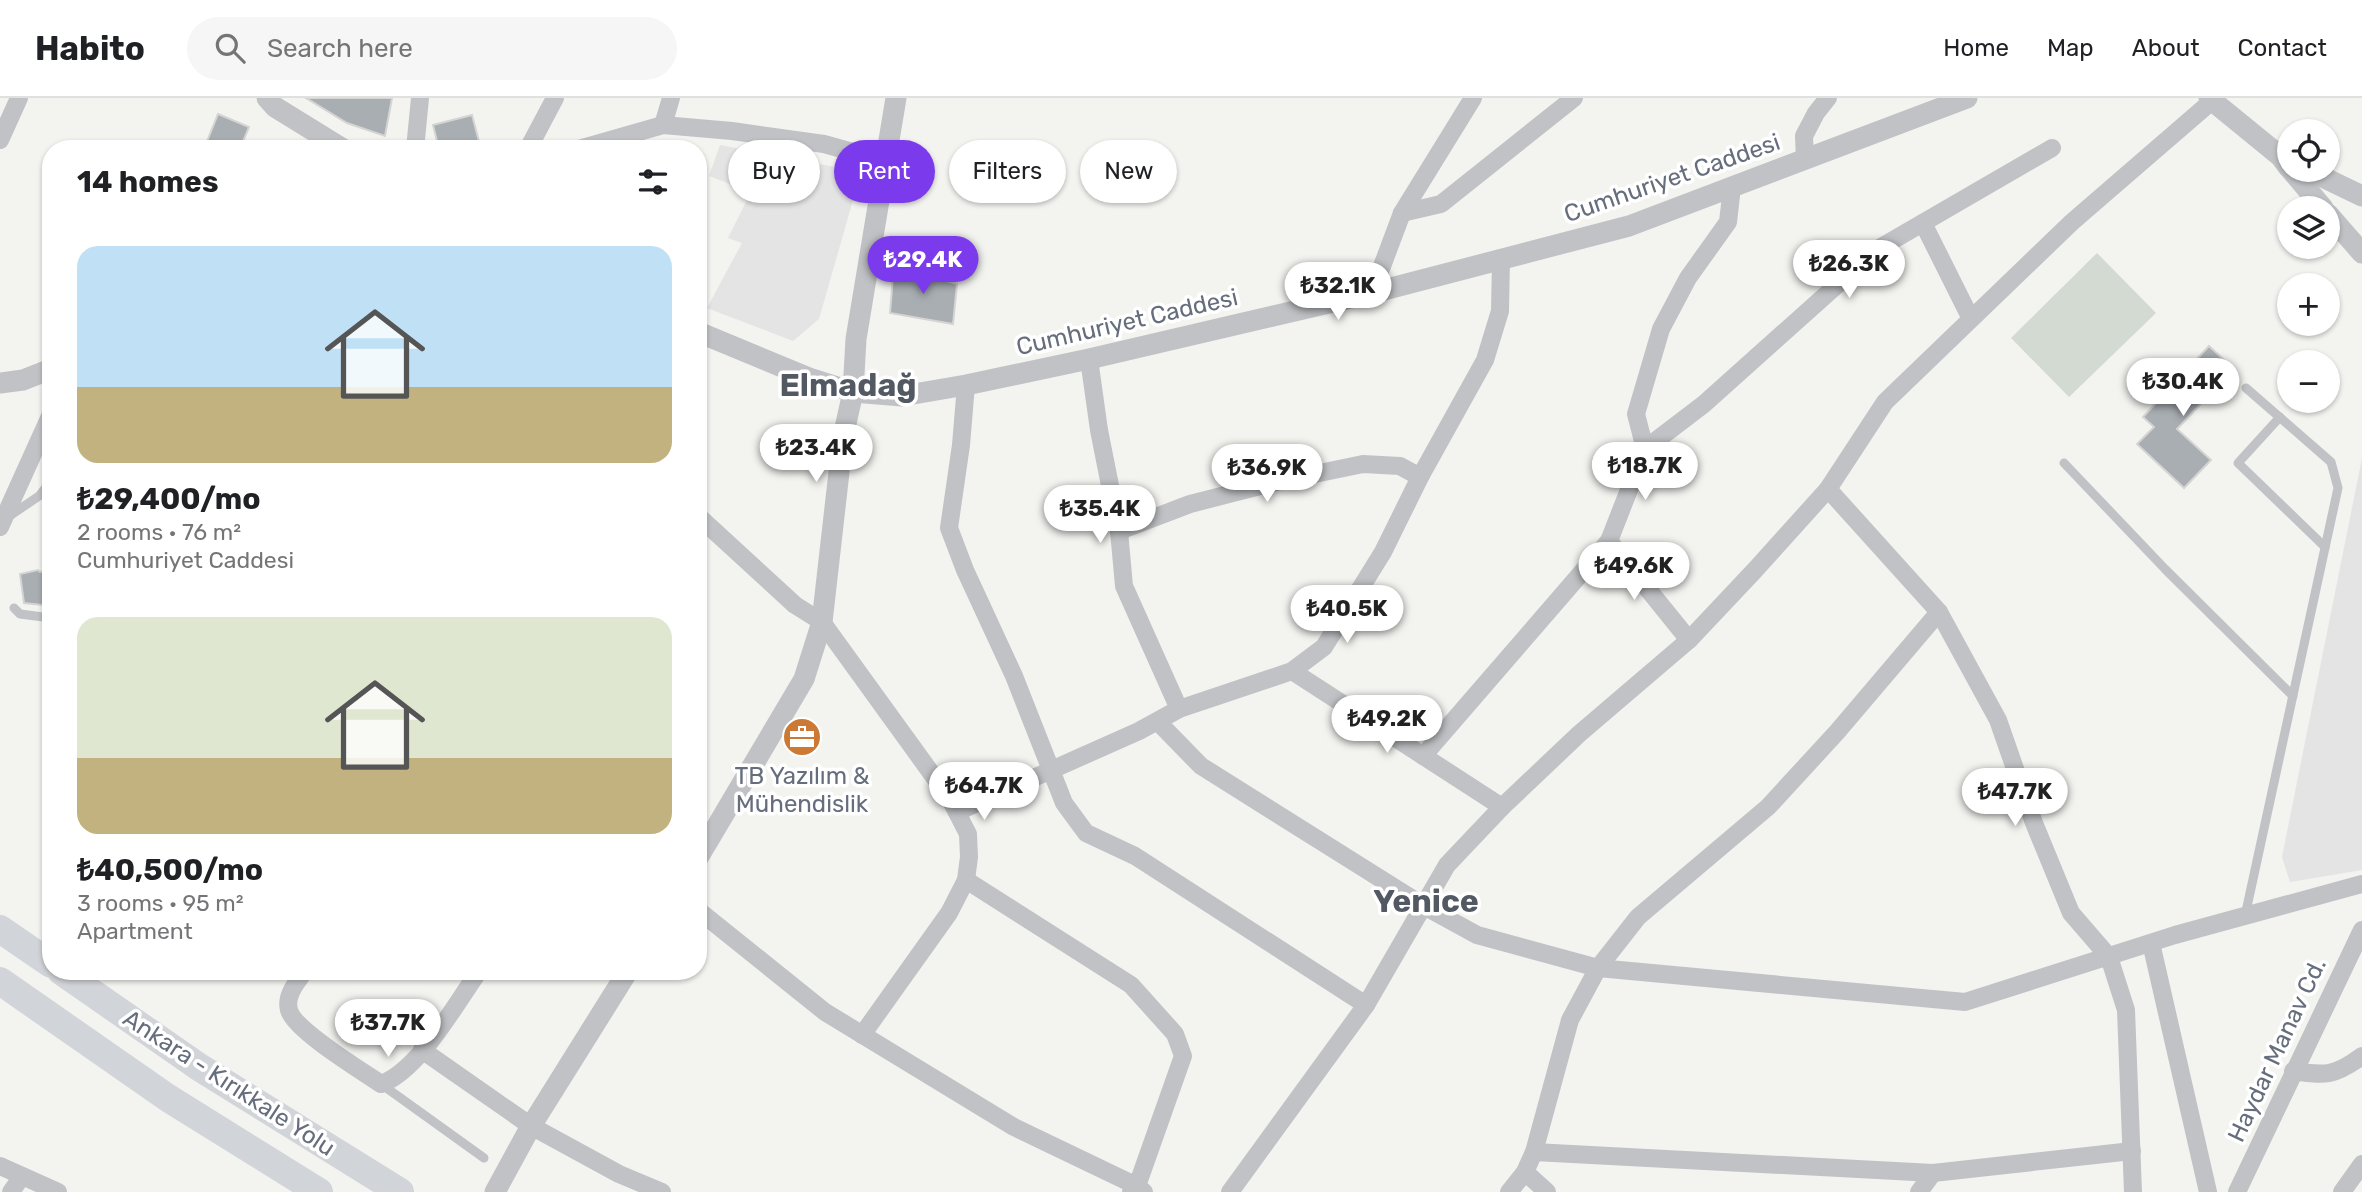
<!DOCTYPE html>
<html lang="en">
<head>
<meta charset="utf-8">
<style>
	:root { --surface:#fff; --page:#f6f6f6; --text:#202124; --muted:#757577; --line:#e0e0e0; --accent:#7c3aed }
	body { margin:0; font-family:Rubik,sans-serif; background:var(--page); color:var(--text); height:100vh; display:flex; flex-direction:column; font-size:26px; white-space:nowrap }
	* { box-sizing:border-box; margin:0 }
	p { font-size:23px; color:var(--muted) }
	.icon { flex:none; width:38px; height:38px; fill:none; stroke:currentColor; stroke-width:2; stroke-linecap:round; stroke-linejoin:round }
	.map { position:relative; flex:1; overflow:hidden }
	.details { position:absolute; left:42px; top:42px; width:665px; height:840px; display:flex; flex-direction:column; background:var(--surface); border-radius:28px; box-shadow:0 2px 5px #0004 }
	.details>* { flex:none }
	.hud { position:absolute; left:728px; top:42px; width:665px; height:63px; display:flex; gap:14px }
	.buttons { position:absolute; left:2277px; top:21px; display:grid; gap:14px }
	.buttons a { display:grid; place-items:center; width:63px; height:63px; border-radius:50%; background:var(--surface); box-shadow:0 2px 5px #0004; font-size:35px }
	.price { position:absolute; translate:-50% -60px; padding:0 16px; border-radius:24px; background:#fff; color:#222; font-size:23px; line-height:46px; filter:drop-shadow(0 2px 4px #0008) }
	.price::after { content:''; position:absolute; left:50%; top:42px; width:21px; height:16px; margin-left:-10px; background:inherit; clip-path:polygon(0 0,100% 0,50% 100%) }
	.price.current { background:var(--accent); color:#fff }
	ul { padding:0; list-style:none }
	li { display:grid; align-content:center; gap:14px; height:371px; padding:0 35px }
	li span { display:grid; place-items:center; height:217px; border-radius:21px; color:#555 }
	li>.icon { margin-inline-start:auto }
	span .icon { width:126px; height:126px; fill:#fffc; stroke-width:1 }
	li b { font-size:30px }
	h2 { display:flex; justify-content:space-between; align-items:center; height:84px; padding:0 35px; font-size:30px }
	.pill { padding:0 24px; border-radius:32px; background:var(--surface); box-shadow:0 2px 5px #0004; font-size:24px; line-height:63px }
	.pill.current { background:var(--accent); color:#fff }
	header { display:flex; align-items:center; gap:42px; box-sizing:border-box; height:98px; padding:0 35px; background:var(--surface); border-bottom:2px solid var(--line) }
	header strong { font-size:33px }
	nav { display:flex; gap:38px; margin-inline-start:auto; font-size:24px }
	.search { width:490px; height:63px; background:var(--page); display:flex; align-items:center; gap:18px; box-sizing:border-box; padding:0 24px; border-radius:38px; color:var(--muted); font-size:26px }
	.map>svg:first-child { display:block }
	.built { fill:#e3e4e3 }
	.green { fill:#d3dad1 }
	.building { fill:#a9aeb3; stroke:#d4d4d3; stroke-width:2 }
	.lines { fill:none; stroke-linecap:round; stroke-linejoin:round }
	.service { stroke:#c0c2c5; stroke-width:9 }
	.minor { stroke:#c0c2c5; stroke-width:18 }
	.tertiary { stroke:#c0c2c5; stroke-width:21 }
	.trunk { stroke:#d1d4d8; stroke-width:28 }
	.labels { text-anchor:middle; stroke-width:7; stroke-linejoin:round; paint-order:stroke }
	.street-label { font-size:24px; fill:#666e7d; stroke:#fff }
	.poi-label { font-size:24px; fill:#666e7d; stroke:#fff }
	.district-label { font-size:32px; font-weight:bold; fill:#535963; stroke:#fff }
</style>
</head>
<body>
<header>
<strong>Habito</strong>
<div class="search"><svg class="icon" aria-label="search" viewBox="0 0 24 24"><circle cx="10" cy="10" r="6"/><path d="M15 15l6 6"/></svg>Search here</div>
<nav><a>Home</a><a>Map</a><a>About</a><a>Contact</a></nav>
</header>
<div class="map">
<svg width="2362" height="1094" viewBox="0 0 2362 1094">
	<rect width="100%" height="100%" fill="#f3f3f0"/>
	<!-- built -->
	<g class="built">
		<path d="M720 47 861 74 819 221 793 243 707 210 742 145 728 140 751 94 709 78Z"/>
		<path d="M2362 360V772L2290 784 2282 759Z"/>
	</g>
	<!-- green -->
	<path class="green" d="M2097 155 2156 215 2069 299 2011 240Z"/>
	<!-- building -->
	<g class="building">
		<path d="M306 0H392L385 38 347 25Z"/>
		<path d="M218 16 249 29 240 51H204Z"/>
		<path d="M472 17 481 51H439L433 27Z"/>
		<path d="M894 167 957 186 953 226 890 215Z"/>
		<path d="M2209 248 2234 271 2177 331 2211 362 2184 390 2137 346 2154 329 2143 319Z"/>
		<path d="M51 470V508L24 505 20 476 38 472 40 474Z"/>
	</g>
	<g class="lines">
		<!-- service -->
		<g class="service">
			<path d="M2280 319 2238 365 2325 449"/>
			<path d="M2064 365 2165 471 2293 598"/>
			<path d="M8 419 39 398 51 383"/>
			<path d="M14 510 20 516 51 520"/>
			<path d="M2245 818 2338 390 2331 364 2246 290"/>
			<path d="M381 986 484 1060"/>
		</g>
		<!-- minor -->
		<g class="minor">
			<path d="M663 27 671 0"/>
			<path d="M0 42 19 0"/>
			<path d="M415 51 420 0"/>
			<path d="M528 51 555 0"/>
			<path d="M579 51 663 27 732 33 824 46 885 63"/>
			<path d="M1805 62 1804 38 1816 15 1828 0"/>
			<path d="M1402 115 1441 106 1574 0"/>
			<path d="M1923 125 1971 221"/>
			<path d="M1372 195 1402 115 1473 0"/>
			<path d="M1089 261 1099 332 1119 433 1124 488 1179 611"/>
			<path d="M966 287 961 347 949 430 965 472 1014 578 1064 705 1086 735 1135 758 1366 907"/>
			<path d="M1645 351 1704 306 1876 152 2052 50"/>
			<path d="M1828 391 1939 514 1998 622 2034 725 2071 815 2109 859 2126 912 2133 1094"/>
			<path d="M698 418 795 507 822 524 950 701 968 736 969 759 966 782 949 815 862 937"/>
			<path d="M0 429 51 316"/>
			<path d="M1119 433 1190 406 1276 384 1363 366 1400 368 1420 379"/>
			<path d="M1609 443 1689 542"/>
			<path d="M1292 573 1502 709"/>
			<path d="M1158 624 1201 668 1424 808 1477 837 1598 870 1965 904 2175 837 2362 786"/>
			<path d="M1423 658 1609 443 1645 351 1636 316 1661 231 1688 180 1728 124 1732 89"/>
			<path d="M957 714 1139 633 1179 611 1292 573 1324 549 1383 454 1420 379 1485 262 1500 213 1501 161"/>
			<path d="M966 782 1131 887 1175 936 1183 958 1137 1088 1131 1094"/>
			<path d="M698 812 825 914 1014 1029 1137 1088 1144 1094"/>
			<path d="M2151 845 2208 1094"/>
			<path d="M305 873C297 884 285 897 289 912 294 932 362 973 381 986 419 972 455 907 479 873"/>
			<path d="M422 952 531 1028 619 1076 662 1094"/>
			<path d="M2293 973C2326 978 2335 978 2362 958"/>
			<path d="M1534 1054 1933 1075 2132 1053"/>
			<path d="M0 1068 58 1094"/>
			<path d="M1525 1074 1547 1094"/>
			<path d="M11 1094 22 1078"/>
			<path d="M1230 1094 1366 907 1447 767 1502 709 1579 636 1689 542 1755 472 1828 391 1885 304 2072 124 2212 3"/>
			<path d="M1509 1094 1525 1074 1534 1054 1570 922 1598 870 1638 819 1768 709 1837 634 1939 514"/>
			<path d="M1919 1094 1933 1075"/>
			<path d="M2237 1094 2362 832"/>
			<path d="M2342 1094 2362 1066"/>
		</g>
		<!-- tertiary -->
		<g class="tertiary">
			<path d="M267 0 275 9 343 51"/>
			<path d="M2209 0 2280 58 2289 70"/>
			<path d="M2291 72 2323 110"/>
			<path d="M2308 72 2362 98"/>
			<path d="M2328 116 2362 155"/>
			<path d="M698 234 809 280 853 294 902 298 966 287 1089 261 1372 195 1629 128 1967 0"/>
			<path d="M0 285 23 282 51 271"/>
			<path d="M698 760 804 581 822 524 843 339 853 294 856 241 896 0"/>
			<path d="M495 1094 531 1028 628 873"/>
		</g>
		<!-- trunk -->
		<g class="trunk">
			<path d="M0 831 51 866"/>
			<path d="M61 873 199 969 400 1094"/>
			<path d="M0 883 168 1000 319 1094"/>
		</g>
	</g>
	<!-- icons -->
	<defs>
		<symbol id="office-disc" viewBox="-11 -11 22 22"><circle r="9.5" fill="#cd7936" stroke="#fff"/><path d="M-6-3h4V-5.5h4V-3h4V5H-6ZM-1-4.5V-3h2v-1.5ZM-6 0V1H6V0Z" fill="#fff"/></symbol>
	</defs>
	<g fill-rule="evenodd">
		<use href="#office-disc" x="780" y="617" width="44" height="44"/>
	</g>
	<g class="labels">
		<!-- street labels -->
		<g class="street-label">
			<text transform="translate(1672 80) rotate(-19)" y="8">Cumhuriyet Caddesi</text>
			<text transform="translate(1127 224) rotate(-13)" y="8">Cumhuriyet Caddesi</text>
			<text transform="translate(2277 952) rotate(-65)" y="8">Haydar Manav Cd.</text>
			<text transform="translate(229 985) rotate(33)" y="8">Ankara - Kırıkkale Yolu</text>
		</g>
		<!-- poi labels -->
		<g class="poi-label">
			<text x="802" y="686">TB Yazılım &amp;<tspan x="802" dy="28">Mühendislik</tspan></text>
		</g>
		<!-- district labels -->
		<g class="district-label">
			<text x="848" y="298">Elmadağ</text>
			<text x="1426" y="814">Yenice</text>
		</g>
	</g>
</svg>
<div class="buttons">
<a><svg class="icon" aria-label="locate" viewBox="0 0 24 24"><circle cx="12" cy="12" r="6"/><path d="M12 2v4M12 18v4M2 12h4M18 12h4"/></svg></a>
<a><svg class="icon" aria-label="layers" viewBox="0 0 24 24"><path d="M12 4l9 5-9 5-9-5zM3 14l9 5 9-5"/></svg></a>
<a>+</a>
<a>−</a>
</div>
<b class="price current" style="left:923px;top:198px">₺29.4K</b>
<b class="price" style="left:1849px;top:202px">₺26.3K</b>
<b class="price" style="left:1338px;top:224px">₺32.1K</b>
<b class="price" style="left:2183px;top:320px">₺30.4K</b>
<b class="price" style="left:816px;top:386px">₺23.4K</b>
<b class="price" style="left:1645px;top:404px">₺18.7K</b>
<b class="price" style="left:1267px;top:406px">₺36.9K</b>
<b class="price" style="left:1100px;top:447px">₺35.4K</b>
<b class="price" style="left:1634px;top:504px">₺49.6K</b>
<b class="price" style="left:1347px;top:547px">₺40.5K</b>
<b class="price" style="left:1387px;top:657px">₺49.2K</b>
<b class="price" style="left:984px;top:724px">₺64.7K</b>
<b class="price" style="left:2015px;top:730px">₺47.7K</b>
<b class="price" style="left:388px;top:961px">₺37.7K</b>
<div class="hud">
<a class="pill">Buy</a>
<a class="pill current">Rent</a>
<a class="pill">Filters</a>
<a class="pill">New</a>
</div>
<section class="details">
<h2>14 homes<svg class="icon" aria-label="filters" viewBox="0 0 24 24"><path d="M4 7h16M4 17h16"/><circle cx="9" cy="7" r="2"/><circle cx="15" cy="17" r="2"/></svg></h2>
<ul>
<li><span style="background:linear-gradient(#bfe0f5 65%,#c2b280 0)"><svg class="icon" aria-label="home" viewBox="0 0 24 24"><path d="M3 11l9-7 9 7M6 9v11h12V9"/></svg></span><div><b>₺29,400/mo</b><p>2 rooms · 76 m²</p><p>Cumhuriyet Caddesi</p></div></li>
<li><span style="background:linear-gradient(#dfe7d0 65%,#c2b280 0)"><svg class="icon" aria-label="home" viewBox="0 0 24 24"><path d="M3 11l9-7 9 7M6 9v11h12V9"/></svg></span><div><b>₺40,500/mo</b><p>3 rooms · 95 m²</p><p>Apartment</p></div></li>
</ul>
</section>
</div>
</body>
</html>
